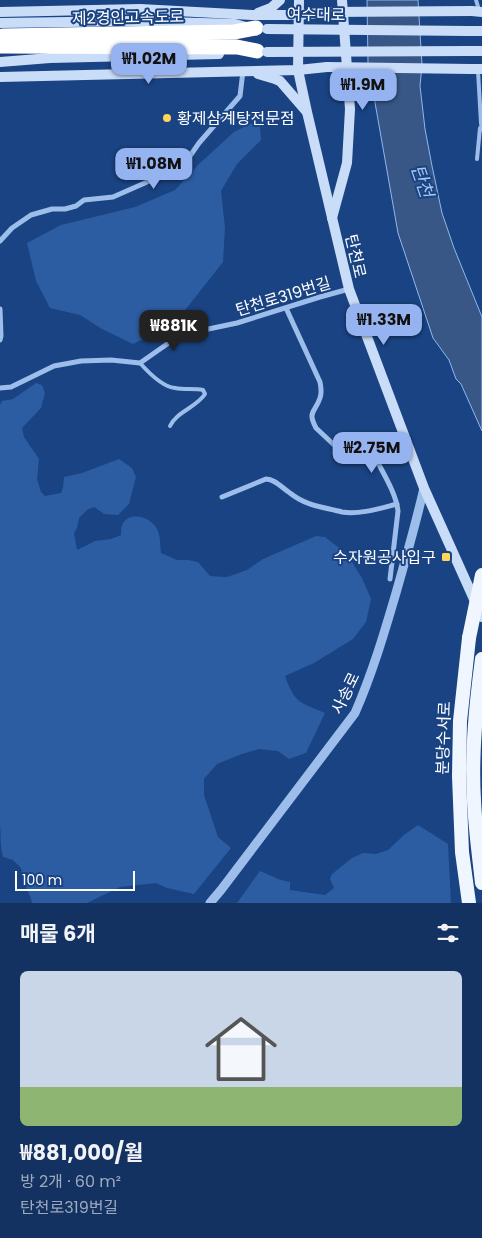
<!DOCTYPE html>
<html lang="ko">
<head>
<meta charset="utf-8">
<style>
	:root { --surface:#133262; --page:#1c3a68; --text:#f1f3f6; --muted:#9daabe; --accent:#95b2f1 }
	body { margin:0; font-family:Poppins,"Noto Sans KR",sans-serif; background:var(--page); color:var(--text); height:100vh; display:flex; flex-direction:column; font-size:19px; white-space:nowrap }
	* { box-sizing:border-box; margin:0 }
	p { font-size:16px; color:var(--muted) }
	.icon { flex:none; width:28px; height:28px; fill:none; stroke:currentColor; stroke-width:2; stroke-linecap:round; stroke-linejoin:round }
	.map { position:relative; height:903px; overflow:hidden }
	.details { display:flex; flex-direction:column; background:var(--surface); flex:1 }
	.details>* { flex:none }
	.scale { position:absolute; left:15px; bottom:12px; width:120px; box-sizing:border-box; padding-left:5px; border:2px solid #fff; border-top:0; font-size:14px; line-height:18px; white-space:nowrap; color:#fff; -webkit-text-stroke:4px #194382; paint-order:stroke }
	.price { position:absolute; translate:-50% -42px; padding:0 11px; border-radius:10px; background:var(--accent); color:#111; font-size:16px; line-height:32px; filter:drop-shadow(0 1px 2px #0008) }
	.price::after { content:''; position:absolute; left:50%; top:30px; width:15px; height:11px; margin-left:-8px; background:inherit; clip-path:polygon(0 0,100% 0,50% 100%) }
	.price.active { background:#222; color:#fff }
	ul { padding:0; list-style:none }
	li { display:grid; align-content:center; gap:10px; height:265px; padding:0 20px }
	li span { display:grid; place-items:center; height:155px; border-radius:8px; color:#555 }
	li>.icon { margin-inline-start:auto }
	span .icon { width:90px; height:90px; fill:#fffc; stroke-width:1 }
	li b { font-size:21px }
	h2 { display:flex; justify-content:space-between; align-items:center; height:60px; padding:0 20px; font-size:21px }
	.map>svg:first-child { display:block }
	.green { fill:#2c5ca1 }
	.water { fill:#385786; stroke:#8fb8ee }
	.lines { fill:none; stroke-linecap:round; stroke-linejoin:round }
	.service { stroke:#9dbeeb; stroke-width:4 }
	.minor { stroke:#9dbeeb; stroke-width:5 }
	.tertiary { stroke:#9dbeeb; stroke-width:9 }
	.secondary { stroke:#c9dcf8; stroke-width:10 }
	.trunk { stroke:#f0f6ff; stroke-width:14 }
	.motorway { stroke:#fff; stroke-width:15 }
	.secondary-bridge { stroke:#c9dcf8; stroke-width:10 }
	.trunk-bridge { stroke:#f0f6ff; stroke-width:14 }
	.poi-dot { fill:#ffd457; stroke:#194382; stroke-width:2 }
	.labels { text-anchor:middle; stroke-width:4; stroke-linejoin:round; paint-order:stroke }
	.street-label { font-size:16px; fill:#fff; stroke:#194382 }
	.poi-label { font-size:16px; fill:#fff; stroke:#194382; text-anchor:start }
	.water-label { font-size:18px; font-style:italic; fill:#a8c8f3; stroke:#194382 }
</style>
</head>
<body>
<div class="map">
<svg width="482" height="903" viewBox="0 0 482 903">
	<rect width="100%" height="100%" fill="#194382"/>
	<!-- green -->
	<g class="green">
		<path d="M252 123 260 127 261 140 237 164 221 191 225 228 223 262 175 323 133 344 102 329 80 315 50 308 36 281 27 243 61 225 135 207 175 190 199 164 234 132Z"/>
		<path d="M36 383 42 385 45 393 41 408 22 428 24 437 39 459 37 479 41 492 45 496 61 493 63 487 64 477 82 473 119 459 132 468 136 477 129 504 118 515 104 514 94 507 87 510 79 518 77 528 74 533 77 550 95 541 111 539 121 535C121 531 121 526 123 523 131 511 151 517 157 529 161 536 160 546 161 553L177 560H188L198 562 210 576 227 577 247 570 263 559 316 536 325 537 347 554 362 578 371 599 366 622 353 639 314 663 285 676C295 704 300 702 325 713L306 753 289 759 278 751 259 749 242 754 217 764 204 779V795L218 837 231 848 194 894 167 888 156 883 120 887 87 903H32L31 899 24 882 21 868 13 860 3 857C0 846 1 836 0 825V405L2 401 13 399Z"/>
		<path d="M418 825 448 844 451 903H237L260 871C271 875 277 880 290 882V890L325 895 334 888 330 879 332 874 352 858 363 853 376 854 388 850 405 834Z"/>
	</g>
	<!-- water -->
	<path class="water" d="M367 0H418L422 65 420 86 425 129 432 166 442 213 454 248 482 317V431L461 384 456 379 449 360 433 338 398 233 368 63Z"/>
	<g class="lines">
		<!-- service -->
		<g class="service">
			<path d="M476 0 479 10"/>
			<path d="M478 71 481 123 482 130"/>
			<path d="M477 159 480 128"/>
			<path d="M140 363C148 372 163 387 175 388 185 390 194 388 203 390L205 394C197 407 176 412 170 426"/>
		</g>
		<!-- minor -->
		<g class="minor">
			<path d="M0 241 12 228 31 215 52 209H65L76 206 84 200 113 197 172 171 190 156 199 143 240 96 243 71"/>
			<path d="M286 308 320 382C321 387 322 393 320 398 315 413 307 411 316 428L348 458 354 459 366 451 370 450 373 453C381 470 396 492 398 511L390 579"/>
			<path d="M0 309 1 336 0 340"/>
			<path d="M0 388 11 387 54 366 81 361 111 360 140 363 180 335 237 323 320 297 349 289"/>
			<path d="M222 497 266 479C275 479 282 488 290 493 306 506 323 507 342 512 359 515 381 508 397 504"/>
		</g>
		<!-- tertiary -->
		<path class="tertiary" d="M210 903 221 890 355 713C372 674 384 634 396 593 406 558 416 523 424 488"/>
		<!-- secondary -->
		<g class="secondary">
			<path d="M299 0 298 70 307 112 349 289 424 488 482 617"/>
			<path d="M472 11 482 12"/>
			<path d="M0 12 140 9 252 15H298L330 12"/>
			<path d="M258 13 271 8 280 0"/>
			<path d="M0 23 134 21 235 24 246 27"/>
			<path d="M468 31H482"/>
			<path d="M468 51H482"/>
			<path d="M0 62 50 58 219 54"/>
			<path d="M471 69H482"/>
			<path d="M258 74 275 79 280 81 306 111"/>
			<path d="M0 77 298 70 327 67"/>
			<path d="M332 218 347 163 350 109 342 0"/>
		</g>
		<!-- trunk -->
		<g class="trunk">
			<path d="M469 638 460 721 459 776 462 852 469 903"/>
			<path d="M482 659C476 705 471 753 474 800 475 827 479 855 482 883"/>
		</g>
		<!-- motorway -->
		<g class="motorway">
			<path d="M3 36 234 32 256 28"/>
			<path d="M0 46 237 47 257 51"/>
		</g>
		<!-- secondary-bridge -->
		<g class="secondary-bridge">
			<path d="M330 12 472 11"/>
			<path d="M267 29 468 31"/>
			<path d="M267 52 468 51"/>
			<path d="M327 67 471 69"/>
		</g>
		<!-- trunk-bridge -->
		<path class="trunk-bridge" d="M469 638 482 575"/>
	</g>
	<!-- markers -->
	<g class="poi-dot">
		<circle cx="167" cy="118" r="5"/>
		<rect x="441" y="552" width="10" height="10" rx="2.5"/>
	</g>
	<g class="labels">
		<!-- street labels -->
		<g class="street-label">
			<text transform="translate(316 14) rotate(1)" y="6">여수대로</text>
			<text transform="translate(128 17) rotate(-1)" y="6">제2경인고속도로</text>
			<text transform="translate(356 256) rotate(77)" y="6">탄천로</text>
			<text transform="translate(283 296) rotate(-17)" y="6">탄천로319번길</text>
			<text transform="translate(345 693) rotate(-64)" y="6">사송로</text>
			<text transform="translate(443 738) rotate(-88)" y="6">분당수서로</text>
		</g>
		<!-- poi labels -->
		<g class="poi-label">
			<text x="177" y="124">황제삼계탕전문점</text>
			<text x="436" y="563" text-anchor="end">수자원공사입구</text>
		</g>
		<!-- water labels -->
		<g class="water-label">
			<text transform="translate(422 181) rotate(71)" y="6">탄천</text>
		</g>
	</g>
</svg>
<div class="scale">100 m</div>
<b class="price" style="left:149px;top:85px">₩1.02M</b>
<b class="price" style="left:363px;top:111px">₩1.9M</b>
<b class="price" style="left:154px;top:190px">₩1.08M</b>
<b class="price" style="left:384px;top:346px">₩1.33M</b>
<b class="price active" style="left:174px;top:352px">₩881K</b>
<b class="price" style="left:372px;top:474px">₩2.75M</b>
</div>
<section class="details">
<h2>매물 6개<svg class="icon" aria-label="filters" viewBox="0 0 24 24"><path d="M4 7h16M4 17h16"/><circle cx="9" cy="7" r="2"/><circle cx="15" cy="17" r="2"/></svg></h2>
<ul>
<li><span style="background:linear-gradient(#c9d6e8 75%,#8fb573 0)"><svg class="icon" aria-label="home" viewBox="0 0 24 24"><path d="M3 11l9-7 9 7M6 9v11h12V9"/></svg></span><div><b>₩881,000/월</b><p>방 2개 · 60 m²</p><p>탄천로319번길</p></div></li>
</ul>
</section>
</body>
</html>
